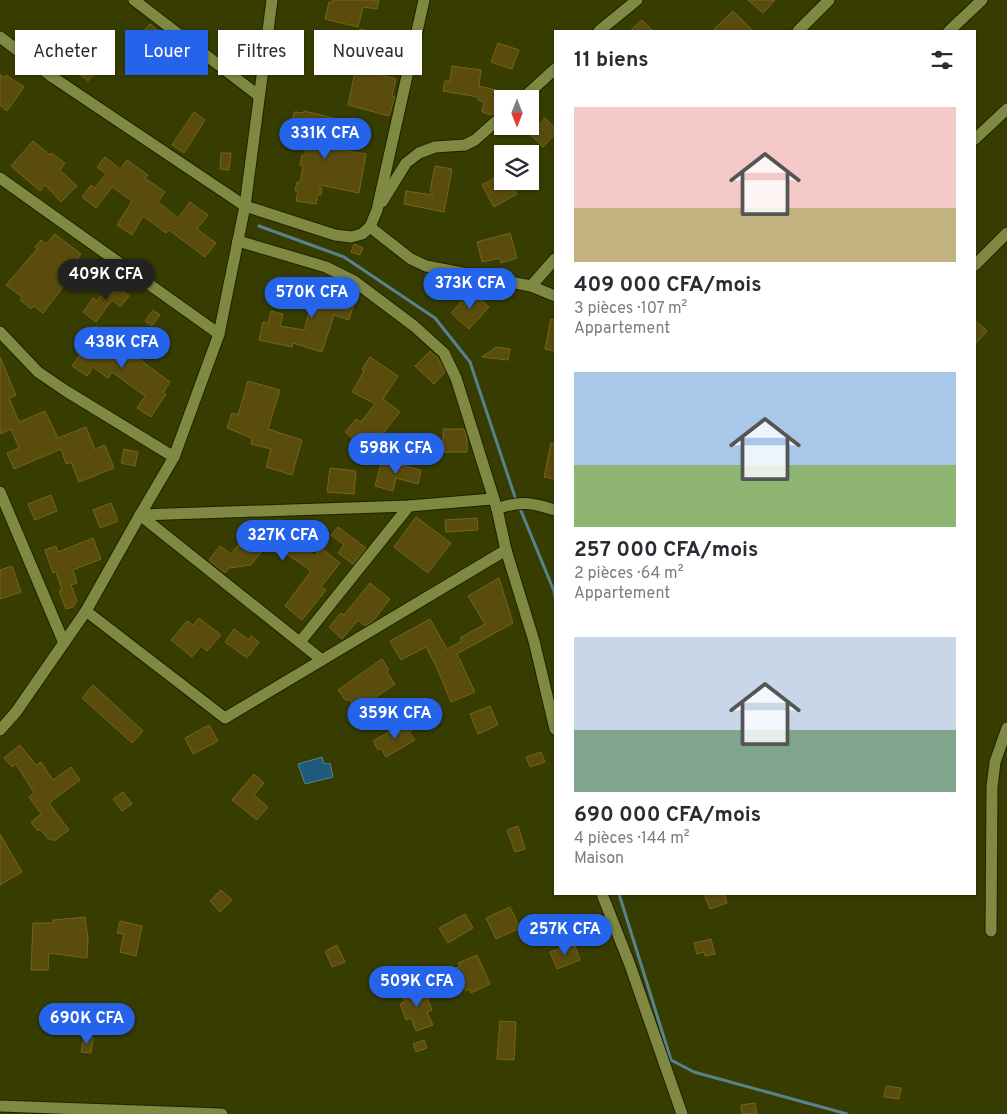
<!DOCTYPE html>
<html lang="fr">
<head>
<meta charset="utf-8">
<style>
	:root { --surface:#fff; --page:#f2f2f3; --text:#2b2b33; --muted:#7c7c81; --accent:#2563eb }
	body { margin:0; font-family:Overpass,sans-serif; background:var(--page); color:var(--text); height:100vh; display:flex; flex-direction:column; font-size:19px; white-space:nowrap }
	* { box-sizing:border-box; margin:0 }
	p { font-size:16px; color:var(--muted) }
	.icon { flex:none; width:28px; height:28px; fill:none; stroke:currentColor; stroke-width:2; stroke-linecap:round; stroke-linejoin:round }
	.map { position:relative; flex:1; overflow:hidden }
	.details { position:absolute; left:554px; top:30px; width:422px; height:865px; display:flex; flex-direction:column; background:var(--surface); border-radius:0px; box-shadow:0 1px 4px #0004 }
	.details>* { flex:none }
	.banner { position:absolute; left:15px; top:30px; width:464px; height:45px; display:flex; gap:10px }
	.needle { width:32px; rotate:180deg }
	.tools { position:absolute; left:494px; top:90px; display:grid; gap:10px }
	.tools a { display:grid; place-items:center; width:45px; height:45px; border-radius:0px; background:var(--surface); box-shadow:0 1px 4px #0004; font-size:25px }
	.price { position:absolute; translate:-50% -42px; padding:0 11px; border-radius:18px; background:var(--accent); color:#fff; font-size:16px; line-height:32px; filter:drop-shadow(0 1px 2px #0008) }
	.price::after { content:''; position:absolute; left:50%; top:30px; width:15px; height:11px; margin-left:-8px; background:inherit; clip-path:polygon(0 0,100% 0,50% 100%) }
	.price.on { background:#222; color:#fff }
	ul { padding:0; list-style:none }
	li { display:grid; align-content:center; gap:10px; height:265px; padding:0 20px }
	li span { display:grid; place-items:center; height:155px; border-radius:0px; color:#555 }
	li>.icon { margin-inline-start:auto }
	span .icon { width:90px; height:90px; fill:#fffc; stroke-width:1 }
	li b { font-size:21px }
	h2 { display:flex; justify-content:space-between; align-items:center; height:60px; padding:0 20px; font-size:21px }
	.tag { padding:0 18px; border-radius:0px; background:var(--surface); box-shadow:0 1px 4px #0004; font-size:18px; line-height:45px }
	.tag.on { background:var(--accent); color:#fff }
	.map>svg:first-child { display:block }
	.water { fill:#1f5a7a; stroke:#57828e }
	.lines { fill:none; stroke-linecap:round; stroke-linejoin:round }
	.stream { stroke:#57828e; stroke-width:3 }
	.building { fill:#5a4c0d; stroke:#776516 }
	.street-casing { stroke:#1e2200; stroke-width:13 }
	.street { stroke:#7f8941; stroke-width:11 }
</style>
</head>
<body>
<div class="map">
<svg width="1007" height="1114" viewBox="0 0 1007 1114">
	<rect width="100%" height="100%" fill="#373c01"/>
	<!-- water -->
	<path class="water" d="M322 757 324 764 330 763 333 777 305 784 298 764Z"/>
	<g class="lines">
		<!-- stream -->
		<g class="stream">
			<path d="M259 226 344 257 435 318 470 362 516 500"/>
			<path d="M519 506 554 591 555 598"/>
			<path d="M619 894 671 1060 694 1072 847 1114"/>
		</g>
	</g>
	<!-- building -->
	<g class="building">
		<path d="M333 0H379L377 9 363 7 358 27 325 19 329 2H333Z"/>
		<path d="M748 0H775L763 13Z"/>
		<path d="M733 11 753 31H712Z"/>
		<path d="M642 20 653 31H630Z"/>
		<path d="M150 24 177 46 168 57 165 55 150 73 131 56 146 38 141 34Z"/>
		<path d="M360 29 393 36 384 76 396 79 392 96 395 97 389 116 348 105 356 67 353 66Z"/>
		<path d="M82 36 111 58 98 75 95 73 88 81 62 61Z"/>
		<path d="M498 43 519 50 512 69 491 62Z"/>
		<path d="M452 66 481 70 479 86 516 95 515 99H502V107L499 106 498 110 492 115 482 112 484 102 478 100V97L443 91 445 81H450Z"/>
		<path d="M0 74 4 78 6 75 24 87 7 111 0 105Z"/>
		<path d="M304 111 337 119 330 148 366 154 359 193 320 185 319 187 322 188 321 195 318 194 316 204 296 201 298 191H295L297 182 300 183 303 166 300 165 302 155H305L309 134 298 132 299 128 291 127 294 112 303 113Z"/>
		<path d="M194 112 205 120 184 153 172 145Z"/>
		<path d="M545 118 555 128V134L543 147 530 134Z"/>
		<path d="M33 141 50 155 51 153 65 163 60 170 77 186 61 202 45 185 40 191 11 166Z"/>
		<path d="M221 153H231L229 170 220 169Z"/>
		<path d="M105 157 120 169 127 160 148 175 145 178 165 192 158 202 178 218 190 202 208 215 197 229 216 243 205 257 169 230 166 233 143 216 132 235 117 225 132 201 112 187 96 208 82 197 91 185 95 188 106 174 97 167Z"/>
		<path d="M435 166 452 169 444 212 404 204 406 191 433 195 430 191Z"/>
		<path d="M502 174V181H510L517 194 494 207 482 185Z"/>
		<path d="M510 233 517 258 501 263 500 258 482 262 477 242Z"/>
		<path d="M55 234 81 254 72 265 77 269 43 313 34 306 31 309 20 300 22 297 6 285 37 249 35 247 41 240 46 244Z"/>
		<path d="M354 244 363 248 360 255 351 252Z"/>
		<path d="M112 281 129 296 120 307 112 300 96 322 83 312 93 298 97 301Z"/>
		<path d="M318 281 357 292 349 320 334 315 322 352 293 343 292 347 259 340 263 322 268 323 271 311 283 314 280 326 304 330Z"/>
		<path d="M471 291 489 307 469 329 451 313Z"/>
		<path d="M153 310 160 315 152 326 145 321Z"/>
		<path d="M551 319 555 320V351L545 349Z"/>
		<path d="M975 320 987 331 975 344Z"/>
		<path d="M96 326 115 340 111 344 132 360 135 356 170 382 163 393 166 394 151 417 137 408 145 396 112 372 108 378 93 367 87 376 72 366 84 349 81 347Z"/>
		<path d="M496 347 510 349 508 360 482 357Z"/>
		<path d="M430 351 438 358 445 372 434 384 415 366Z"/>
		<path d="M0 357 16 395 9 398 19 422 45 411 58 438 86 427 95 449 105 445 114 468 79 482 71 462 66 464 61 449 14 469 7 453 19 448 11 429 0 434Z"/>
		<path d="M370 357 398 376 383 399 400 412 369 451 345 432 356 419 361 422 375 404 352 392 364 371 362 369Z"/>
		<path d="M248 381 280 390 268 429 302 440 292 475 266 467 271 449 251 444 252 438 227 428 232 413 238 415Z"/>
		<path d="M443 429H464L467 439V452H443Z"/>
		<path d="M551 443H555V479L544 477Z"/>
		<path d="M124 449 138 452 135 466 121 463Z"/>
		<path d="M382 460 421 470 418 484 396 478 393 491 375 486Z"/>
		<path d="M330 468 356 471 354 494 327 492Z"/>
		<path d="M51 495 57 511 35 520 28 504Z"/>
		<path d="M111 503 118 521 100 528 93 510Z"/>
		<path d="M416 517 451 543 428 573 394 547Z"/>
		<path d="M477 518 478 530 446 532 445 520Z"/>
		<path d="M278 520 289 521 294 524 290 530 302 539 298 544 315 556 321 548 340 563 321 587 326 590 302 620 285 606 311 571 287 554 283 558 267 545 251 565 229 568 225 573 209 560 220 546 231 554 250 531 271 529Z"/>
		<path d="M338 527 366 548 353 564 338 553 344 545 331 535Z"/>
		<path d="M93 538 101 559 73 570 77 583 71 585 77 601 73 607 66 609 59 591 62 590 56 572 53 573 45 550 56 546 58 552Z"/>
		<path d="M12 566 21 592 0 599V570Z"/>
		<path d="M499 578 513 623 457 654 475 692 451 702 436 666 426 647 401 660 390 641 430 619 447 649 462 641 460 638 485 624 468 596Z"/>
		<path d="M370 583 390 599 373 621 365 626 358 620 342 639 329 627 341 613 344 615Z"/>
		<path d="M199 618 221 635 207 651 201 646 192 657 171 640 187 621 193 625Z"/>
		<path d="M234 629 249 640 251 636 259 642 247 658 225 642Z"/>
		<path d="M382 659 389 670 387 672 395 684 357 710 349 699 346 701 338 690Z"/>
		<path d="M93 685 143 731 132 743 82 698Z"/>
		<path d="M490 706 498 725 478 734 470 714Z"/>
		<path d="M407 722 412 730 409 732 415 740 386 757 381 748 378 750 373 741Z"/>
		<path d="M209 725 218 741 193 754 185 738Z"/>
		<path d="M20 745 36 765 41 762 53 780 71 767 80 780 49 803 69 830 54 841 52 838 49 840 40 829 38 831 31 822 41 814 29 797 34 793 16 764 12 767 4 758Z"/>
		<path d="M541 752 545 762 530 767 526 757Z"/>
		<path d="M254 774 264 783 254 795 268 807 257 820 232 800Z"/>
		<path d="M123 792 132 804 122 811 113 799Z"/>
		<path d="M518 826 525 849 515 852 507 830Z"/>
		<path d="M0 834 22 872 0 885Z"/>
		<path d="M221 890 232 900 220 912 210 901Z"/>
		<path d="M704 894H724L727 903 710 909Z"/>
		<path d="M510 907 520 928 496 939 486 918Z"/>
		<path d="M465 914 473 928 448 943 439 928Z"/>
		<path d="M85 917 88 939 87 958 49 953 48 970H31L33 923H53V920Z"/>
		<path d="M120 921 142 926 136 956 120 952 124 934 117 933Z"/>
		<path d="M711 939 715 954 705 956 704 952 697 954 694 943Z"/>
		<path d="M574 943 580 960 557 969 550 952Z"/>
		<path d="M337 945 345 962 332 967 325 951Z"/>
		<path d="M477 955 490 984 471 993 470 989 466 991 456 968 460 966 458 963Z"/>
		<path d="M417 986 421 996 426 994 432 1010 427 1012 433 1025 416 1031 411 1018 406 1020 400 1004 405 1002 401 992Z"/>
		<path d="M500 1021 516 1022 514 1060 497 1059Z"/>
		<path d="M84 1037 93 1038 91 1053 81 1052Z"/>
		<path d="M424 1040 427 1048 416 1052 413 1044Z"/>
		<path d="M886 1086 901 1088 899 1099 884 1097Z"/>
		<path d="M755 1103 757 1114H742L741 1105Z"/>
	</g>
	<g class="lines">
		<defs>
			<g id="street">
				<path d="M134 0 259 96"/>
				<path d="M599 31 637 0"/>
				<path d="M798 31 829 0"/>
				<path d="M949 31 982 0"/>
				<path d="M0 37 54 78 245 206 335 235 351 237 362 234 370 227 377 210 424 0"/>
				<path d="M522 99 555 69"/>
				<path d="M975 139 1007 109"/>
				<path d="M0 178 219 334"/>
				<path d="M382 202 406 163 419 153 435 147 465 145 475 140 502 116"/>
				<path d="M370 227 411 259 426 266 531 286 555 296"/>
				<path d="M238 241 326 267 354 281 414 326 444 353 456 378 497 509 506 550 534 641 555 729"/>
				<path d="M975 265 1007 233"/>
				<path d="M531 286 555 259"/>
				<path d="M0 332 38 372 66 391 174 457"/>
				<path d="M0 492 64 643"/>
				<path d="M497 509C520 500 533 503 555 510"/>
				<path d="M140 515 409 506 492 499"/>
				<path d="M140 515 322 660"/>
				<path d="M86 611 225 718 506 550"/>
				<path d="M300 642 409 506"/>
				<path d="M0 730 16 712 86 611 140 515 174 457 219 334 245 206 272 0"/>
				<path d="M602 894 630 965 682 1114"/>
				<path d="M991 931 992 787 995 762 1007 728"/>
				<path d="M0 1106 222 1114"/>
			</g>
		</defs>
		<!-- street casing -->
		<use href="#street" class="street-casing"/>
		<!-- street -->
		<use href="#street" class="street"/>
	</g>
</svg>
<div class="tools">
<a><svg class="needle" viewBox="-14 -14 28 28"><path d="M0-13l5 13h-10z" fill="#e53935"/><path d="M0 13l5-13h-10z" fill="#7c7c81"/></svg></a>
<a><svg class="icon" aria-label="layers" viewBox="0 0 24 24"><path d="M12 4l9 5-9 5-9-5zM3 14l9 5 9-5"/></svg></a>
</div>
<b class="price" style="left:325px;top:160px">331K CFA</b>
<b class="price on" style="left:106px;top:301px">409K CFA</b>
<b class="price" style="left:470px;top:310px">373K CFA</b>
<b class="price" style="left:312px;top:319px">570K CFA</b>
<b class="price" style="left:122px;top:369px">438K CFA</b>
<b class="price" style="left:396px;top:475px">598K CFA</b>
<b class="price" style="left:283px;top:562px">327K CFA</b>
<b class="price" style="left:395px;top:740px">359K CFA</b>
<b class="price" style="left:565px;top:956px">257K CFA</b>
<b class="price" style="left:417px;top:1008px">509K CFA</b>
<b class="price" style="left:87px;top:1045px">690K CFA</b>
<div class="banner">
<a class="tag">Acheter</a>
<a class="tag on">Louer</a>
<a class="tag">Filtres</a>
<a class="tag">Nouveau</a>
</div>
<section class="details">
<h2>11 biens<svg class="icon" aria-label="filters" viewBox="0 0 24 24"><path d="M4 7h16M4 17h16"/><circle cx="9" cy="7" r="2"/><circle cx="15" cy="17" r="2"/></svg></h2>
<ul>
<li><span style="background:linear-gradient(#f6c9c9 65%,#c2b280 0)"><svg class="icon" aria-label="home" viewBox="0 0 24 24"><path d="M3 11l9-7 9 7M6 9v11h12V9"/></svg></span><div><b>409 000 CFA/mois</b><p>3 pièces · 107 m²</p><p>Appartement</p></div></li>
<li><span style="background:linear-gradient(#a9c7e8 60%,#8fb573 0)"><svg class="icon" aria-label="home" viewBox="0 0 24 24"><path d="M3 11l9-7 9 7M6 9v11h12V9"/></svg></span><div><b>257 000 CFA/mois</b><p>2 pièces · 64 m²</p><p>Appartement</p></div></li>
<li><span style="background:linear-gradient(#c9d6e8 60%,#7fa58c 0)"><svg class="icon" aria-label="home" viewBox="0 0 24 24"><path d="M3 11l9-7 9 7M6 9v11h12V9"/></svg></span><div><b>690 000 CFA/mois</b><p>4 pièces · 144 m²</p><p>Maison</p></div></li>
</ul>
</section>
</div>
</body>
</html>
